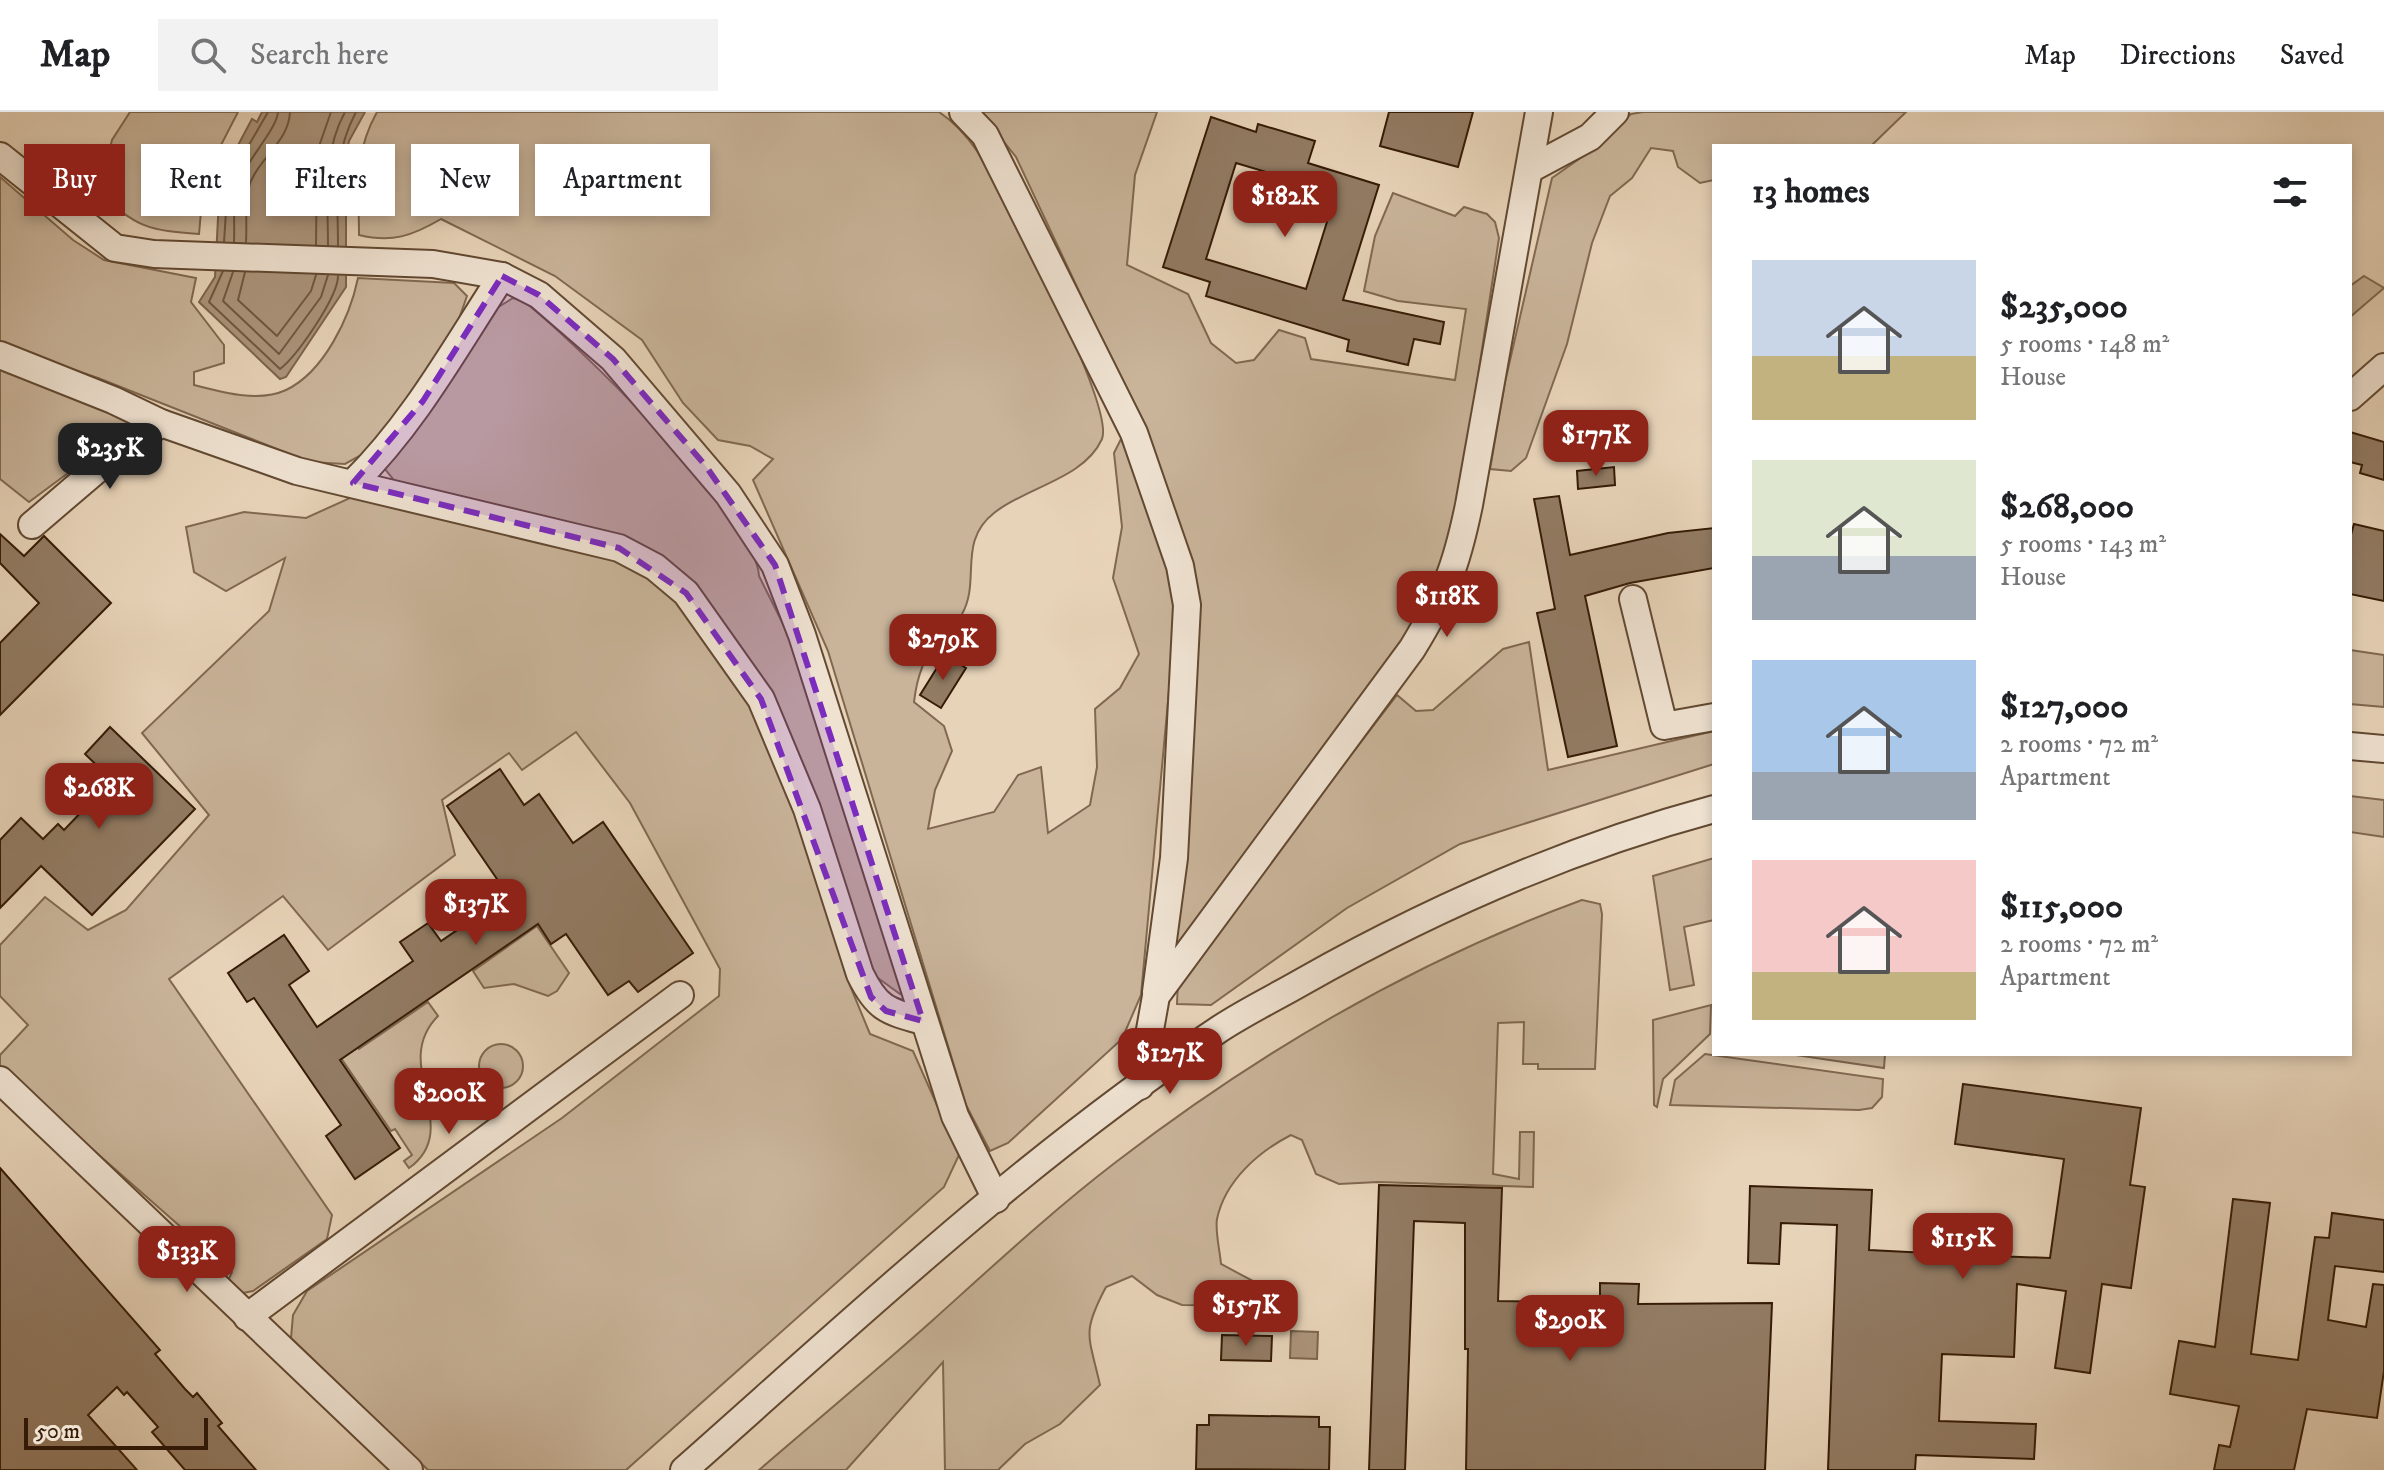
<!DOCTYPE html>
<html lang="en">
<head>
<meta charset="utf-8">
<style>
	:root { --surface:#fff; --page:#f2f2f2; --text:#202124; --muted:#757577; --line:#e0e0e0; --accent:#8f2418 }
	body { margin:0; font-family:"IM FELL DW Pica",serif; background:var(--page); color:var(--text); height:100vh; display:flex; flex-direction:column; font-size:30px; white-space:nowrap }
	* { box-sizing:border-box; margin:0 }
	p { font-size:26px; color:var(--muted) }
	.icon { flex:none; width:44px; height:44px; fill:none; stroke:currentColor; stroke-width:2; stroke-linecap:round; stroke-linejoin:round }
	.map { position:relative; flex:1; overflow:hidden }
	.sheet { position:absolute; left:1712px; top:32px; width:640px; height:912px; display:flex; flex-direction:column; background:var(--surface); border-radius:0px; box-shadow:0 4px 12px #0003 }
	.sheet>* { flex:none }
	.top-card { position:absolute; left:24px; top:32px; width:760px; height:72px; display:flex; gap:16px }
	.scale { position:absolute; left:24px; bottom:20px; width:184px; box-sizing:border-box; padding-left:8px; border:4px solid #361b06; border-top:0; font-size:22px; line-height:28px; white-space:nowrap; color:#361b06; -webkit-text-stroke:6px #efe2d1; paint-order:stroke }
	.price { position:absolute; translate:-50% -68px; padding:0 18px; border-radius:16px; background:var(--accent); color:#fff; font-size:26px; line-height:52px; filter:drop-shadow(0 2px 4px #0008) }
	.price::after { content:''; position:absolute; left:50%; top:48px; width:24px; height:18px; margin-left:-12px; background:inherit; clip-path:polygon(0 0,100% 0,50% 100%) }
	.price.current { background:#222; color:#fff }
	ul { padding:0; list-style:none }
	li { display:flex; align-items:center; gap:24px; height:200px; padding:0 40px }
	li span { display:grid; place-items:center; flex:none; width:224px; height:160px; border-radius:0px; color:#555 }
	li>.icon { margin-inline-start:auto }
	span .icon { width:96px; height:96px; fill:#fffc; stroke-width:1 }
	li b { font-size:34px }
	h2 { display:flex; justify-content:space-between; align-items:center; height:96px; padding:0 40px; font-size:34px }
	.chip { padding:0 28px; border-radius:0px; background:var(--surface); box-shadow:0 4px 12px #0003; font-size:28px; line-height:72px }
	.chip.current { background:var(--accent); color:#fff }
	header { display:flex; align-items:center; gap:48px; box-sizing:border-box; height:112px; padding:0 40px; background:var(--surface); border-bottom:2px solid var(--line) }
	header strong { font-size:38px }
	nav { display:flex; gap:44px; margin-inline-start:auto; font-size:28px }
	.search { width:560px; height:72px; background:var(--page); display:flex; align-items:center; gap:20px; box-sizing:border-box; padding:0 28px; border-radius:0px; color:var(--muted); font-size:30px }
	.map>svg:first-child { display:block }
	.green { fill:#c9b49a; stroke:#806850; stroke-width:2 }
	.water { fill:#ab947b; stroke:#7c644c; stroke-width:2 }
	.lines { fill:none; stroke-linecap:round; stroke-linejoin:round }
	.shore { stroke:#705840; stroke-width:2 }
	.building { fill:#927b63; stroke:#361b06; stroke-width:2; fill-rule:evenodd }
	.minor-casing { stroke:#624932; stroke-width:30 }
	.minor { stroke:#efe2d1; stroke-width:26 }
	.marked { fill:#7b2cbf; fill-opacity:0.2; stroke:#7b2cbf; stroke-width:6; stroke-dasharray:16 10; stroke-linejoin:round }
</style>
</head>
<body>
<header>
<strong>Map</strong>
<div class="search"><svg class="icon" aria-label="search" viewBox="0 0 24 24"><circle cx="10" cy="10" r="6"/><path d="M15 15l6 6"/></svg>Search here</div>
<nav><a>Map</a><a>Directions</a><a>Saved</a></nav>
</header>
<div class="map">
<svg width="2384" height="1358" viewBox="0 0 2384 1358">
	<rect width="100%" height="100%" fill="#e7d3b8"/>
	<filter id="stains"><feTurbulence type="fractalNoise" baseFrequency=".0025" numOctaves="4"/><feColorMatrix values="0 0 0 0 .2 0 0 0 0 .09 0 0 0 0 .02 0 0 0 .5 -.17"/></filter>
	<radialGradient id="worn" r=".72"><stop offset=".6" stop-color="#630" stop-opacity="0"/><stop offset="1" stop-color="#630" stop-opacity=".3"/></radialGradient>
	<!-- green -->
	<g class="green">
		<path d="M130 0H238L204 66 199 122C151 119 133 115 99 79L112 28Z"/>
		<path d="M377 0H939C954 10 966 23 977 39 1001 76 1115 294 1102 327 1084 367 1026 375 994 401 957 430 981 469 962 502 957 510 947 517 941 524 924 545 917 564 914 590L944 614 952 639 935 678 928 717 994 700 1018 663 1041 655 1048 721 1090 693 1097 655 1095 597 1120 576 1139 542 1113 466 1122 415 1114 341 1121 327 1140 364 1175 471V513L1141 883 1122 927 1008 1031 990 1039 966 993 828 539 753 368 773 347 750 334 718 328 683 291 642 228 555 164 441 107C412 124 392 131 359 123 359 76 353 43 377 0Z"/>
		<path d="M980 0H1157L1135 63 1127 153 1188 182 1211 231 1236 251 1254 248 1279 218 1305 226 1311 247 1455 268 1466 197 1398 189 1364 179 1375 124 1393 81 1455 104 1464 95 1487 102 1495 110 1499 126 1459 388 1439 464 1411 516 1180 833 1175 831 1197 497 1116 258 1016 45Z"/>
		<path d="M1643 0H1906L1871 34H1714V68L1700 71 1678 55 1673 39 1651 36 1632 66 1610 84 1592 131 1567 232 1526 346 1511 359 1490 357 1505 270 1552 66 1589 40 1631 2Z"/>
		<path d="M0 65 73 128 104 148 196 166 191 190 224 233V251L194 260V273C221 280 258 291 286 278 324 260 350 205 358 166L454 171 467 184 456 215 374 336 345 352 310 350 98 266 0 233Z"/>
		<path d="M2364 164 2384 176 2350 205V174Z"/>
		<path d="M513 186 522 188C572 226 757 407 759 464L791 528 904 875 900 882 871 861 817 695 658 448 397 372 384 356 492 199Z"/>
		<path d="M0 253 17 256 134 312 29 390 0 367Z"/>
		<path d="M352 385 616 446 649 462 678 485 751 589 799 707 846 864 870 922 913 939 959 1043 944 1075 626 1358H428L291 1226 293 1203 307 1179 562 1006 719 884 720 857 630 691 576 620 522 658 509 641 442 688 455 743 328 838 283 784 169 867 332 1103 327 1127 253 1179 238 1182 226 1173 232 1160 0 956V943L28 913 0 884V833L45 785 88 818 126 798 209 703 142 621 269 499 285 446 226 479 194 460 186 415 244 400 306 406Z"/>
		<path d="M1529 530 1548 658 1714 619V652L1460 732 1347 796 1211 893 1177 892 1178 868 1397 583 1416 599 1433 598 1503 537Z"/>
		<path d="M2350 538 2384 543V595L2350 592Z"/>
		<path d="M2350 684 2384 688V725L2350 720Z"/>
		<path d="M1714 746V808L1684 815 1694 873 1670 878 1653 764Z"/>
		<path d="M1582 788 1600 792 1602 802 1595 957H1538V952H1523L1524 910 1498 911 1493 1062 1519 1067 1520 1020H1534L1533 1075 1378 1070 1339 1072 1316 1062 1302 1028 1291 1023C1258 1040 1225 1069 1217 1107 1215 1120 1220 1139 1221 1152L1281 1184 1268 1194 1182 1193 1157 1183 1132 1164 1106 1175C1081 1222 1089 1223 1100 1273L1060 1312 1025 1332 998 1358H945L943 1250 846 1358H759C817 1308 876 1259 933 1208 993 1154 1052 1099 1116 1050 1259 940 1413 850 1582 788Z"/>
		<path d="M537 814 569 861 557 879 548 884 514 872 484 876 473 859Z"/>
		<path d="M428 890 438 904C389 953 465 1016 409 1056L404 1049 412 1043 395 1017 391 1019 330 930 346 919 359 937Z"/>
		<path d="M1711 893 1710 922 1663 967 1657 995 1654 993 1653 908Z"/>
		<circle cx="501" cy="954" r="22"/>
		<path d="M1705 942 1883 967 1882 985 1872 996 1859 998 1670 993 1675 968Z"/>
		<path d="M1789 942H1885L1884 956Z"/>
	</g>
	<!-- water -->
	<g class="water">
		<path d="M262 0H365L349 29 346 44V175L286 265 280 267 199 190 215 165 220 67 252 7 257 10Z"/>
		<path d="M1291 1219 1318 1220 1317 1247 1290 1246Z"/>
	</g>
	<g class="lines">
		<!-- shore -->
		<g class="shore">
			<path d="M224 130 228 69 268 0"/>
			<path d="M234 130C235 112 232 88 238 72 246 49 277 17 278 0"/>
			<path d="M246 130C247 114 245 94 248 78 255 48 289 31 290 0"/>
			<path d="M316 133 317 40 331 0"/>
			<path d="M328 133C328 87 322 42 345 0"/>
			<path d="M338 134C338 84 332 45 356 0"/>
			<path d="M223 159 209 190 280 257C297 244 338 185 338 164"/>
			<path d="M233 160 223 189 279 242 321 185 328 163"/>
			<path d="M245 160 238 188 277 224 311 179 316 163"/>
		</g>
	</g>
	<!-- building -->
	<g class="building">
		<path d="M1389 0H1473L1458 55 1380 34Z"/>
		<path d="M1211 5 1256 20 1258 12 1315 29 1308 51 1379 73 1343 188 1444 210 1440 232 1414 227 1408 253 1347 239 1349 228 1206 184 1210 170 1163 155ZM1236 51 1336 81 1306 177 1206 147Z"/>
		<path d="M2350 320 2384 330V368L2360 361 2362 353 2350 350Z"/>
		<path d="M1614 355 1615 373 1578 377 1577 359Z"/>
		<path d="M1559 384 1570 443 1668 421 1714 416V456L1630 471 1585 484 1617 634 1568 645 1537 501 1555 497 1534 387Z"/>
		<path d="M2354 412 2384 419V489L2350 482V426Z"/>
		<path d="M0 422 24 444 44 424 111 491 0 603V531L39 491 0 451Z"/>
		<path d="M945 543 966 556 941 596 920 583Z"/>
		<path d="M110 615 195 697 92 803 41 754 0 796V728L21 706 43 727 58 712 64 718 112 668 85 642Z"/>
		<path d="M500 657 524 693 539 682 573 731 603 710 693 841 638 880 629 869 608 883 566 822 551 832 538 812 340 948 400 1036 355 1067 326 1024 341 1013 254 886 247 890 228 861 284 823 309 859 289 873 317 915 413 849 400 830 428 811 441 829 498 790 489 778 499 770 447 694Z"/>
		<path d="M1963 972 2141 996 2130 1073 2145 1075 2131 1176 2102 1172 2090 1261 2055 1256 2066 1179 2017 1172 2014 1245 1942 1242 1939 1309 2036 1312 2034 1347 1916 1343 1915 1358H1828L1837 1113 1781 1111 1779 1152 1748 1151 1750 1074 1872 1078 1869 1138 1928 1141 1929 1117 1968 1119 1967 1143 2050 1146 2064 1047 1955 1032Z"/>
		<path d="M0 1056 160 1238 155 1242 185 1277 193 1285 197 1281 222 1311 218 1314 256 1358H185L152 1320 158 1315 127 1280 124 1283 117 1275 88 1303 137 1358H0Z"/>
		<path d="M1379 1073 1502 1076 1498 1189 1600 1191V1171L1639 1172 1638 1192 1772 1191 1765 1358H1466L1468 1237H1465V1111L1414 1109 1405 1358H1369Z"/>
		<path d="M2233 1087 2270 1091 2251 1242 2298 1248 2315 1125 2329 1126 2332 1101 2384 1108V1160L2335 1154 2328 1208 2366 1215 2373 1172 2384 1173V1259L2377 1306 2307 1297 2294 1358H2214L2219 1333 2230 1335 2239 1294 2170 1282 2179 1229 2215 1235Z"/>
		<path d="M1222 1223 1272 1224 1271 1249 1221 1248Z"/>
		<path d="M1209 1303 1319 1305V1315H1330L1329 1358 1196 1357 1197 1313H1209Z"/>
	</g>
	<g class="lines">
		<defs>
			<g id="minor">
				<path d="M963 0 985 23 1134 321 1180 454 1187 493 1174 746 1156 880"/>
				<path d="M0 44 115 136 154 142 433 152 502 164 539 183 613 247 728 382 775 453 802 523 955 1004 996 1087"/>
				<path d="M1532 56 1590 25 1615 0"/>
				<path d="M0 243 113 288 161 311 297 359 619 436 655 455 686 481 761 587 807 697 860 862C877 897 887 899 923 909"/>
				<path d="M2350 285 2384 255"/>
				<path d="M353 371C414 311 455 236 502 164"/>
				<path d="M32 413 94 360 161 311"/>
				<path d="M1633 487 1664 614 1714 605"/>
				<path d="M2350 634 2384 637"/>
				<path d="M0 968 409 1358"/>
				<path d="M1140 974 1156 884 1412 537C1445 483 1456 456 1469 393L1539 0"/>
				<path d="M247 1205 680 883"/>
				<path d="M684 1358C857 1205 1028 1044 1221 916 1247 899 1276 885 1302 870 1433 796 1569 736 1714 697"/>
			</g>
		</defs>
		<!-- minor casing -->
		<use href="#minor" class="minor-casing"/>
		<!-- minor -->
		<use href="#minor" class="minor"/>
	</g>
	<!-- marked area -->
	<path class="marked" d="M502 164 539 183 613 247 705 353 775 453 923 909 886 899 871 885 761 587 686 481 619 436 353 371 423 289Z"/>
	<rect width="100%" height="100%" filter="url(#stains)"/>
	<rect width="100%" height="100%" fill="url(#worn)"/>
</svg>
<div class="scale">50 m</div>
<b class="price" style="left:1285px;top:127px">$182K</b>
<b class="price" style="left:1596px;top:366px">$177K</b>
<b class="price current" style="left:110px;top:379px">$235K</b>
<b class="price" style="left:1447px;top:527px">$118K</b>
<b class="price" style="left:943px;top:570px">$279K</b>
<b class="price" style="left:99px;top:719px">$268K</b>
<b class="price" style="left:476px;top:835px">$137K</b>
<b class="price" style="left:1170px;top:984px">$127K</b>
<b class="price" style="left:449px;top:1024px">$200K</b>
<b class="price" style="left:1963px;top:1169px">$115K</b>
<b class="price" style="left:187px;top:1182px">$133K</b>
<b class="price" style="left:1246px;top:1236px">$157K</b>
<b class="price" style="left:1570px;top:1251px">$290K</b>
<div class="top-card">
<a class="chip current">Buy</a>
<a class="chip">Rent</a>
<a class="chip">Filters</a>
<a class="chip">New</a>
<a class="chip">Apartment</a>
</div>
<section class="sheet">
<h2>13 homes<svg class="icon" aria-label="filters" viewBox="0 0 24 24"><path d="M4 7h16M4 17h16"/><circle cx="9" cy="7" r="2"/><circle cx="15" cy="17" r="2"/></svg></h2>
<ul>
<li><span style="background:linear-gradient(#c9d6e8 60%,#c2b280 0)"><svg class="icon" aria-label="home" viewBox="0 0 24 24"><path d="M3 11l9-7 9 7M6 9v11h12V9"/></svg></span><div><b>$235,000</b><p>5 rooms · 148 m²</p><p>House</p></div></li>
<li><span style="background:linear-gradient(#dfe7d0 60%,#9aa5b1 0)"><svg class="icon" aria-label="home" viewBox="0 0 24 24"><path d="M3 11l9-7 9 7M6 9v11h12V9"/></svg></span><div><b>$268,000</b><p>5 rooms · 143 m²</p><p>House</p></div></li>
<li><span style="background:linear-gradient(#a9c7e8 70%,#9aa5b1 0)"><svg class="icon" aria-label="home" viewBox="0 0 24 24"><path d="M3 11l9-7 9 7M6 9v11h12V9"/></svg></span><div><b>$127,000</b><p>2 rooms · 72 m²</p><p>Apartment</p></div></li>
<li><span style="background:linear-gradient(#f6c9c9 70%,#c2b280 0)"><svg class="icon" aria-label="home" viewBox="0 0 24 24"><path d="M3 11l9-7 9 7M6 9v11h12V9"/></svg></span><div><b>$115,000</b><p>2 rooms · 72 m²</p><p>Apartment</p></div></li>
</ul>
</section>
</div>
</body>
</html>
